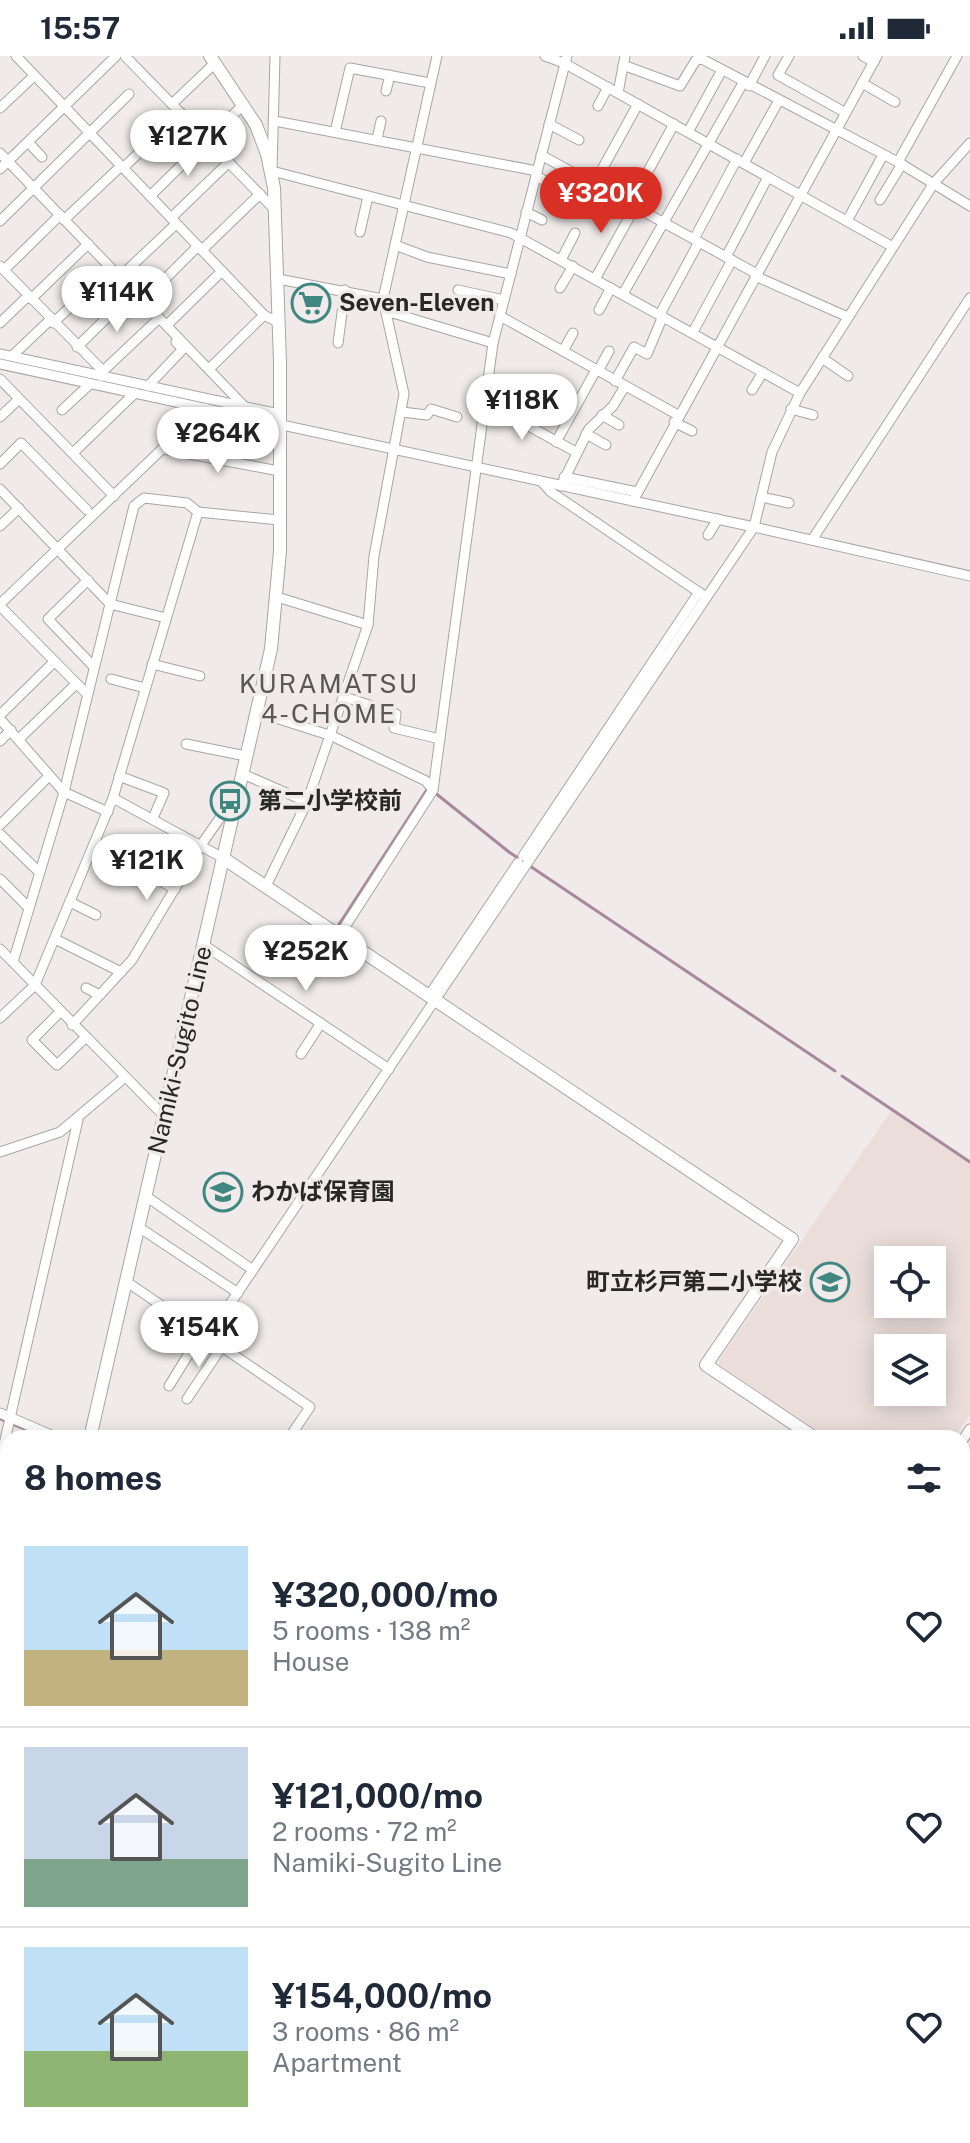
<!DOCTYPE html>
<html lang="en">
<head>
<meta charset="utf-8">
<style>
	:root { --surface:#fff; --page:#f6f6f7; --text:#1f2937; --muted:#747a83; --line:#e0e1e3; --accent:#d93025 }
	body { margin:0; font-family:"Public Sans","Noto Sans JP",sans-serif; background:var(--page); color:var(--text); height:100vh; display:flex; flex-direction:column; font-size:30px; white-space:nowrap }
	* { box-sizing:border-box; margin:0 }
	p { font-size:26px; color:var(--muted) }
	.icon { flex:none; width:44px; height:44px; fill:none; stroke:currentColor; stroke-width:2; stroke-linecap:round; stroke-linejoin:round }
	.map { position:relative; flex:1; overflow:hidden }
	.sheet { position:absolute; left:0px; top:1374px; width:970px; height:714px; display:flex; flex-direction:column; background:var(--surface); border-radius:24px 24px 0 0; box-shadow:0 4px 20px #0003 }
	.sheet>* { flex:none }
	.tools { position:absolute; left:874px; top:1190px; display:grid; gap:16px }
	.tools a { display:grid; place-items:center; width:72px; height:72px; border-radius:0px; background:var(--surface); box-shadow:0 4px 20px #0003; font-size:40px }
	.price { position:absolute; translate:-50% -68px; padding:0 18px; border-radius:28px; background:#fff; color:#222; font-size:26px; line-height:52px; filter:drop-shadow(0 2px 4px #0008) }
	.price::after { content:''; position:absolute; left:50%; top:48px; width:24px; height:18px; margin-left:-12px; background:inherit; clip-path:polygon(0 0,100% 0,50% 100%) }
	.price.active { background:var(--accent); color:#fff }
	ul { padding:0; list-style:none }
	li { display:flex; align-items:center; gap:24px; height:200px; padding:0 24px }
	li+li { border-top:2px solid var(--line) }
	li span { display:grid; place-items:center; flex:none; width:224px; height:160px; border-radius:0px; color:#555 }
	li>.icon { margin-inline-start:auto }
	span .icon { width:96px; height:96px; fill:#fffc; stroke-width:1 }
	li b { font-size:34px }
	h2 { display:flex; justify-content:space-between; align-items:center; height:96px; padding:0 24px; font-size:34px }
	.status { display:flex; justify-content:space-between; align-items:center; height:56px; padding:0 40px; background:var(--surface); direction:ltr }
	.status svg { height:22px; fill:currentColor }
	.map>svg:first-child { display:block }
	.built { fill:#ebdeda; fill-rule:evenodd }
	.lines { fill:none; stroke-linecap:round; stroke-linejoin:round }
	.stream { stroke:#a7889d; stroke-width:3 }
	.river { stroke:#a7889d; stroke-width:18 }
	.street-casing { stroke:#a9a5a3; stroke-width:11 }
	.secondary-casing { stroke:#a9a5a3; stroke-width:14 }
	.street { stroke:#fff; stroke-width:9 }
	.secondary { stroke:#fff; stroke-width:12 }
	.labels { text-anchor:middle; stroke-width:7; stroke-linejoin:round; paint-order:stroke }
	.poi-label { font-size:24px; font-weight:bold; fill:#292827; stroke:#f0ebea; text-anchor:start }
	.street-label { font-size:24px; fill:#292827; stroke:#f0ebea }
	.neighbourhood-label { font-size:26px; letter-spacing:2px; fill:#5a5756; stroke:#f0ebea }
</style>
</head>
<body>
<div class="status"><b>15:57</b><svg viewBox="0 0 49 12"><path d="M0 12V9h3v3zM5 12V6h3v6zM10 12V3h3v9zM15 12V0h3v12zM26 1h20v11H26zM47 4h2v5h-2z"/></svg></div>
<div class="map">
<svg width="970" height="2087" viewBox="0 0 970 2087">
	<rect width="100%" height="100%" fill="#f0ebea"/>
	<!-- built -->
	<path class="built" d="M893 1052 970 1104V1359L954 1382H829L719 1309V1304ZM888 1204H932V1248H888ZM888 1292H932V1336H888Z"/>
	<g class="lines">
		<!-- stream -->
		<g class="stream">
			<path d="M434 736 509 796 835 1015"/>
			<path d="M338 870 428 732"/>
			<path d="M842 1020 970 1106"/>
			<path d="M0 1363 46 1382"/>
			<path d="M962 1995 966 2005"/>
		</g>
		<!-- river -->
		<g class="river">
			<path d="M962 2006 970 2003"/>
			<path d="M729 2087 754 2080"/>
		</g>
		<defs>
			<g id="street">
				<path d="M16 0 264 259 279 267"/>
				<path d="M125 0 276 155"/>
				<path d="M275 0 272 115 511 177 800 337"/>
				<path d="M545 0 564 7 893 191"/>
				<path d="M789 0 778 19 846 57"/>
				<path d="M863 0 874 6"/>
				<path d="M623 9 680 30 696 4 702 3 898 106 970 150"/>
				<path d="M862 27 895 46"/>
				<path d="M749 30 765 0"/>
				<path d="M386 35 390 19"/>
				<path d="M618 37 625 0"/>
				<path d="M172 48 215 7"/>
				<path d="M598 50 608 31"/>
				<path d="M0 52 34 20"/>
				<path d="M275 65 537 115"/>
				<path d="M549 68 579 84"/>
				<path d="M335 76 350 12 430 27"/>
				<path d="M688 76 722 14"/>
				<path d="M377 83 381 65"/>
				<path d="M28 86 42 101"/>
				<path d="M970 87 934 127 800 337 772 396 754 471 970 520"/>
				<path d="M0 97 244 350"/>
				<path d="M541 99 757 218"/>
				<path d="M898 106 957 0"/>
				<path d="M744 107 778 46"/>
				<path d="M123 112 181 57"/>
				<path d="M0 113 116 0"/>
				<path d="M536 120 593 151 604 134"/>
				<path d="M594 128 638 48"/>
				<path d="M150 140 244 48"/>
				<path d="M880 144 902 108"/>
				<path d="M630 148 674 68"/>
				<path d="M526 156 542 164"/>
				<path d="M171 162 229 106"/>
				<path d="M64 164 121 110"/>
				<path d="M0 165 129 38"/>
				<path d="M847 165 883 99"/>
				<path d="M360 176 368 140"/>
				<path d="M694 183 737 103"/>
				<path d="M395 189 427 201 511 218"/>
				<path d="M202 194 260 138"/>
				<path d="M726 201 768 121"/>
				<path d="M561 204 575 177"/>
				<path d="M0 210 103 315 101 320"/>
				<path d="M4 214 60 159"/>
				<path d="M755 220 848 261"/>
				<path d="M120 221 176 168"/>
				<path d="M278 223 383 243"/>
				<path d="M595 223 635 151"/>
				<path d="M560 232 573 210"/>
				<path d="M458 234 504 244"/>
				<path d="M623 238 743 27"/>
				<path d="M31 243 88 188"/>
				<path d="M143 245 198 190"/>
				<path d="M599 254 611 232"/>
				<path d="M386 255 493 287"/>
				<path d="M660 258 699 186"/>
				<path d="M500 260 678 359"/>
				<path d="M0 267 28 240"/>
				<path d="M53 267 99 224"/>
				<path d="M167 269 222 215"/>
				<path d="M693 276 732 204"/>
				<path d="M338 287 345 234"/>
				<path d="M77 291 130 239 138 248"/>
				<path d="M563 295 573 277"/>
				<path d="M0 298 279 358"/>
				<path d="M12 300 50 264"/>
				<path d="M822 302 848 320"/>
				<path d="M0 308 633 445 877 0"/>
				<path d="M209 313 264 259"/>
				<path d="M103 315 155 266"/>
				<path d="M598 315 609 295"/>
				<path d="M0 323 114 440"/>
				<path d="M615 325 634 291 647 298 663 260"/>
				<path d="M148 330 183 293 176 286"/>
				<path d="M752 334 763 316"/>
				<path d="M485 346 576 396"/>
				<path d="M791 353 813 359"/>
				<path d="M62 354 90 328"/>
				<path d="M402 356 427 359 431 353 457 361"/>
				<path d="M602 359 619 369"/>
				<path d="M0 361 19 343"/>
				<path d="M674 366 692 375"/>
				<path d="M586 378 606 389"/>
				<path d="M556 386 596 314"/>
				<path d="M163 393 279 415"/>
				<path d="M73 397 135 337"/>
				<path d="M233 405 241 359"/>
				<path d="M0 408 21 387 87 454"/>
				<path d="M564 421 637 436"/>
				<path d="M542 426 551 436 703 539"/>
				<path d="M561 430 589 373 613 350 625 330"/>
				<path d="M0 433 110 548 166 562"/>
				<path d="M761 441 789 447"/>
				<path d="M0 470 19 452"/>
				<path d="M708 479 718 463"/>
				<path d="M812 484 970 242"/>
				<path d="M88 524 48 563 94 611"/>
				<path d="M277 541 368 569"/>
				<path d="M0 548 205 352"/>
				<path d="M0 550 87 638"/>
				<path d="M152 608 200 620"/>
				<path d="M111 623 145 632"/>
				<path d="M345 641 396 658 394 672 440 683"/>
				<path d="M257 656 332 680 426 725 433 734"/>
				<path d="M0 659 54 606"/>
				<path d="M0 663 64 736 108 756"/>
				<path d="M19 683 76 628"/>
				<path d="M0 685 11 674"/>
				<path d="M186 688 246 700"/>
				<path d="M243 718 307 746"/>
				<path d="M119 720 164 737 153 762"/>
				<path d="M113 742 223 802"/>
				<path d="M0 769 49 720"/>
				<path d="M0 778 39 816"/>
				<path d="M94 788 175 833"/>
				<path d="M523 800 699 536"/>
				<path d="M0 823 28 851"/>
				<path d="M266 830 307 746 368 569 374 500 404 338 383 243 437 0"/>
				<path d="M70 846 96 859"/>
				<path d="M339 880 433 734 493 287 567 0"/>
				<path d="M55 883 121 916"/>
				<path d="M204 889 389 1013"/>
				<path d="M0 893 165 1061"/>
				<path d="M13 906 64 736 134 450 144 442 187 447 198 456"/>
				<path d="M86 932 100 939"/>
				<path d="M428 941 518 807"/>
				<path d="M60 956 32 984 57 1009 85 982"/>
				<path d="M0 962 35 929 113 742 198 456 279 464"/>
				<path d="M72 969 132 904 201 789 234 742"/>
				<path d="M301 998 321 967"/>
				<path d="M0 1096 60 1076 124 1022"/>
				<path d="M147 1141 253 1214"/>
				<path d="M140 1172 238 1237"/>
				<path d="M127 1226 310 1351 289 1382"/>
				<path d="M207 1282 754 471 633 445"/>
				<path d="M169 1330 201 1278"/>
				<path d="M187 1343 221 1292"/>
				<path d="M0 1357 58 1382"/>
				<path d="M962 1385 970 1373"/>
				<path d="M0 1406 78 1064"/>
				<path d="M0 1482 8 1487"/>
				<path d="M962 1511 970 1507"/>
				<path d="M0 1641 8 1646"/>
				<path d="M0 1800 8 1808"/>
				<path d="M0 1952 8 1950"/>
				<path d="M0 2057 8 2056"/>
				<path d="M564 2080 569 2087"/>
				<path d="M622 2087 626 2080"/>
				<path d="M838 2087 841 2080"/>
			</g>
			<g id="secondary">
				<path d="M223 802 792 1183 706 1309 815 1382"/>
				<path d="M90 1382 271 593 280 495V306L274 132 267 98 256 69 210 0"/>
				<path d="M962 1469 970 1470"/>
				<path d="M97 2080 100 2087"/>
			</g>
		</defs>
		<!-- street casing -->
		<use href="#street" class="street-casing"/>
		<!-- secondary casing -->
		<use href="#secondary" class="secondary-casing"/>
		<!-- street -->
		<use href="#street" class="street"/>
		<!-- secondary -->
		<use href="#secondary" class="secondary"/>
	</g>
	<!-- icons -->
	<defs>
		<symbol id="supermarket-ring" viewBox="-11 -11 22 22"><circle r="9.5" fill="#f0ebea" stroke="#408782" stroke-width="1.5"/><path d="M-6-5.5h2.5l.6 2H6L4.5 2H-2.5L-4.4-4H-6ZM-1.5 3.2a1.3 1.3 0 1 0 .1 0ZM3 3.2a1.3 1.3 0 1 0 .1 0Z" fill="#408782"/></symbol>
		<symbol id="bus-ring" viewBox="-11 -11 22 22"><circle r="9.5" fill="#f0ebea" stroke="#408782" stroke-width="1.5"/><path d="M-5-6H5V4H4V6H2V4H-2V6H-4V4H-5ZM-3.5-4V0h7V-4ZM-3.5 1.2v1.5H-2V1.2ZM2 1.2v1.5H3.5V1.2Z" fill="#408782"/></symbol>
		<symbol id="school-ring" viewBox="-11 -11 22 22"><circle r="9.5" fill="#f0ebea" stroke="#408782" stroke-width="1.5"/><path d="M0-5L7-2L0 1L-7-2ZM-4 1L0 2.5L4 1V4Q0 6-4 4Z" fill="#408782"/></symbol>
	</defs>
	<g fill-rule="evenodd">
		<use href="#supermarket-ring" x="289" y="225" width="44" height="44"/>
		<use href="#bus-ring" x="208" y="723" width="44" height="44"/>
		<use href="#school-ring" x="201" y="1114" width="44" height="44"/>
		<use href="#school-ring" x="808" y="1204" width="44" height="44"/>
	</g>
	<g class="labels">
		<!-- poi labels -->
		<g class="poi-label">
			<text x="339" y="255">Seven-Eleven</text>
			<text x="258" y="753">第二小学校前</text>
			<text x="251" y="1144">わかば保育園</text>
			<text x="802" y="1234" text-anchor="end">町立杉戸第二小学校</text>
		</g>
		<!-- street labels -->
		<g class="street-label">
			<text transform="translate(180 994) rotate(-77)" y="8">Namiki-Sugito Line</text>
		</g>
		<!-- neighbourhood labels -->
		<g class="neighbourhood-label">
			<text x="329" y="637">KURAMATSU<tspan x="329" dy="30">4-CHOME</tspan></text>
		</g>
	</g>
</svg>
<div class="tools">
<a><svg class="icon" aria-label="locate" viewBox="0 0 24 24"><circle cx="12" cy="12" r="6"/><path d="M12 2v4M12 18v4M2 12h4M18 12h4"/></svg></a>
<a><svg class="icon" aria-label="layers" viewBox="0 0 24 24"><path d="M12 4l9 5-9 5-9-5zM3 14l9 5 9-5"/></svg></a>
</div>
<b class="price" style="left:188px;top:122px">¥127K</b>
<b class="price active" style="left:601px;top:179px">¥320K</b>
<b class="price" style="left:117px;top:278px">¥114K</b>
<b class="price" style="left:522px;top:386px">¥118K</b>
<b class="price" style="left:218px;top:419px">¥264K</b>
<b class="price" style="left:147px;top:846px">¥121K</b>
<b class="price" style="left:306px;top:937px">¥252K</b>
<b class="price" style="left:199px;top:1313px">¥154K</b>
<section class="sheet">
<h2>8 homes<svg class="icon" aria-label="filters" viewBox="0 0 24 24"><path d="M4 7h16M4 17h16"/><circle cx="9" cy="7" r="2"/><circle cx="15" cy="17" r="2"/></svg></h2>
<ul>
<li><span style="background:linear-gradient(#bfe0f5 65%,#c2b280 0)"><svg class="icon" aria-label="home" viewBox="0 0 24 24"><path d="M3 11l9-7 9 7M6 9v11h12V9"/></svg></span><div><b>¥320,000/mo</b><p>5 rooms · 138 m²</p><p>House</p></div><svg class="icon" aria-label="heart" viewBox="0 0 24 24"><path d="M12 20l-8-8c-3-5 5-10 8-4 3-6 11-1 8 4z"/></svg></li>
<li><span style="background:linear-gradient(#c9d6e8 70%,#7fa58c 0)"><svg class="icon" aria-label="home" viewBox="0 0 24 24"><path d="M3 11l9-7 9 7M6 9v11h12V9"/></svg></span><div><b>¥121,000/mo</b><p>2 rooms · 72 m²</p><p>Namiki-Sugito Line</p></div><svg class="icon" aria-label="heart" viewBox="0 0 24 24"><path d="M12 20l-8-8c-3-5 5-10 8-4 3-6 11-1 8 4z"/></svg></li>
<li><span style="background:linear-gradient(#bfe0f5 65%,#8fb573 0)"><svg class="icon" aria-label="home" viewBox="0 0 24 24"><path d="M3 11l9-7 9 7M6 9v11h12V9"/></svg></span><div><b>¥154,000/mo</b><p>3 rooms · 86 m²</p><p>Apartment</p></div><svg class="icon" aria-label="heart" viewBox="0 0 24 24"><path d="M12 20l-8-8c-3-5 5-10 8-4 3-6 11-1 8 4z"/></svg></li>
</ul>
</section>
</div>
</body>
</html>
